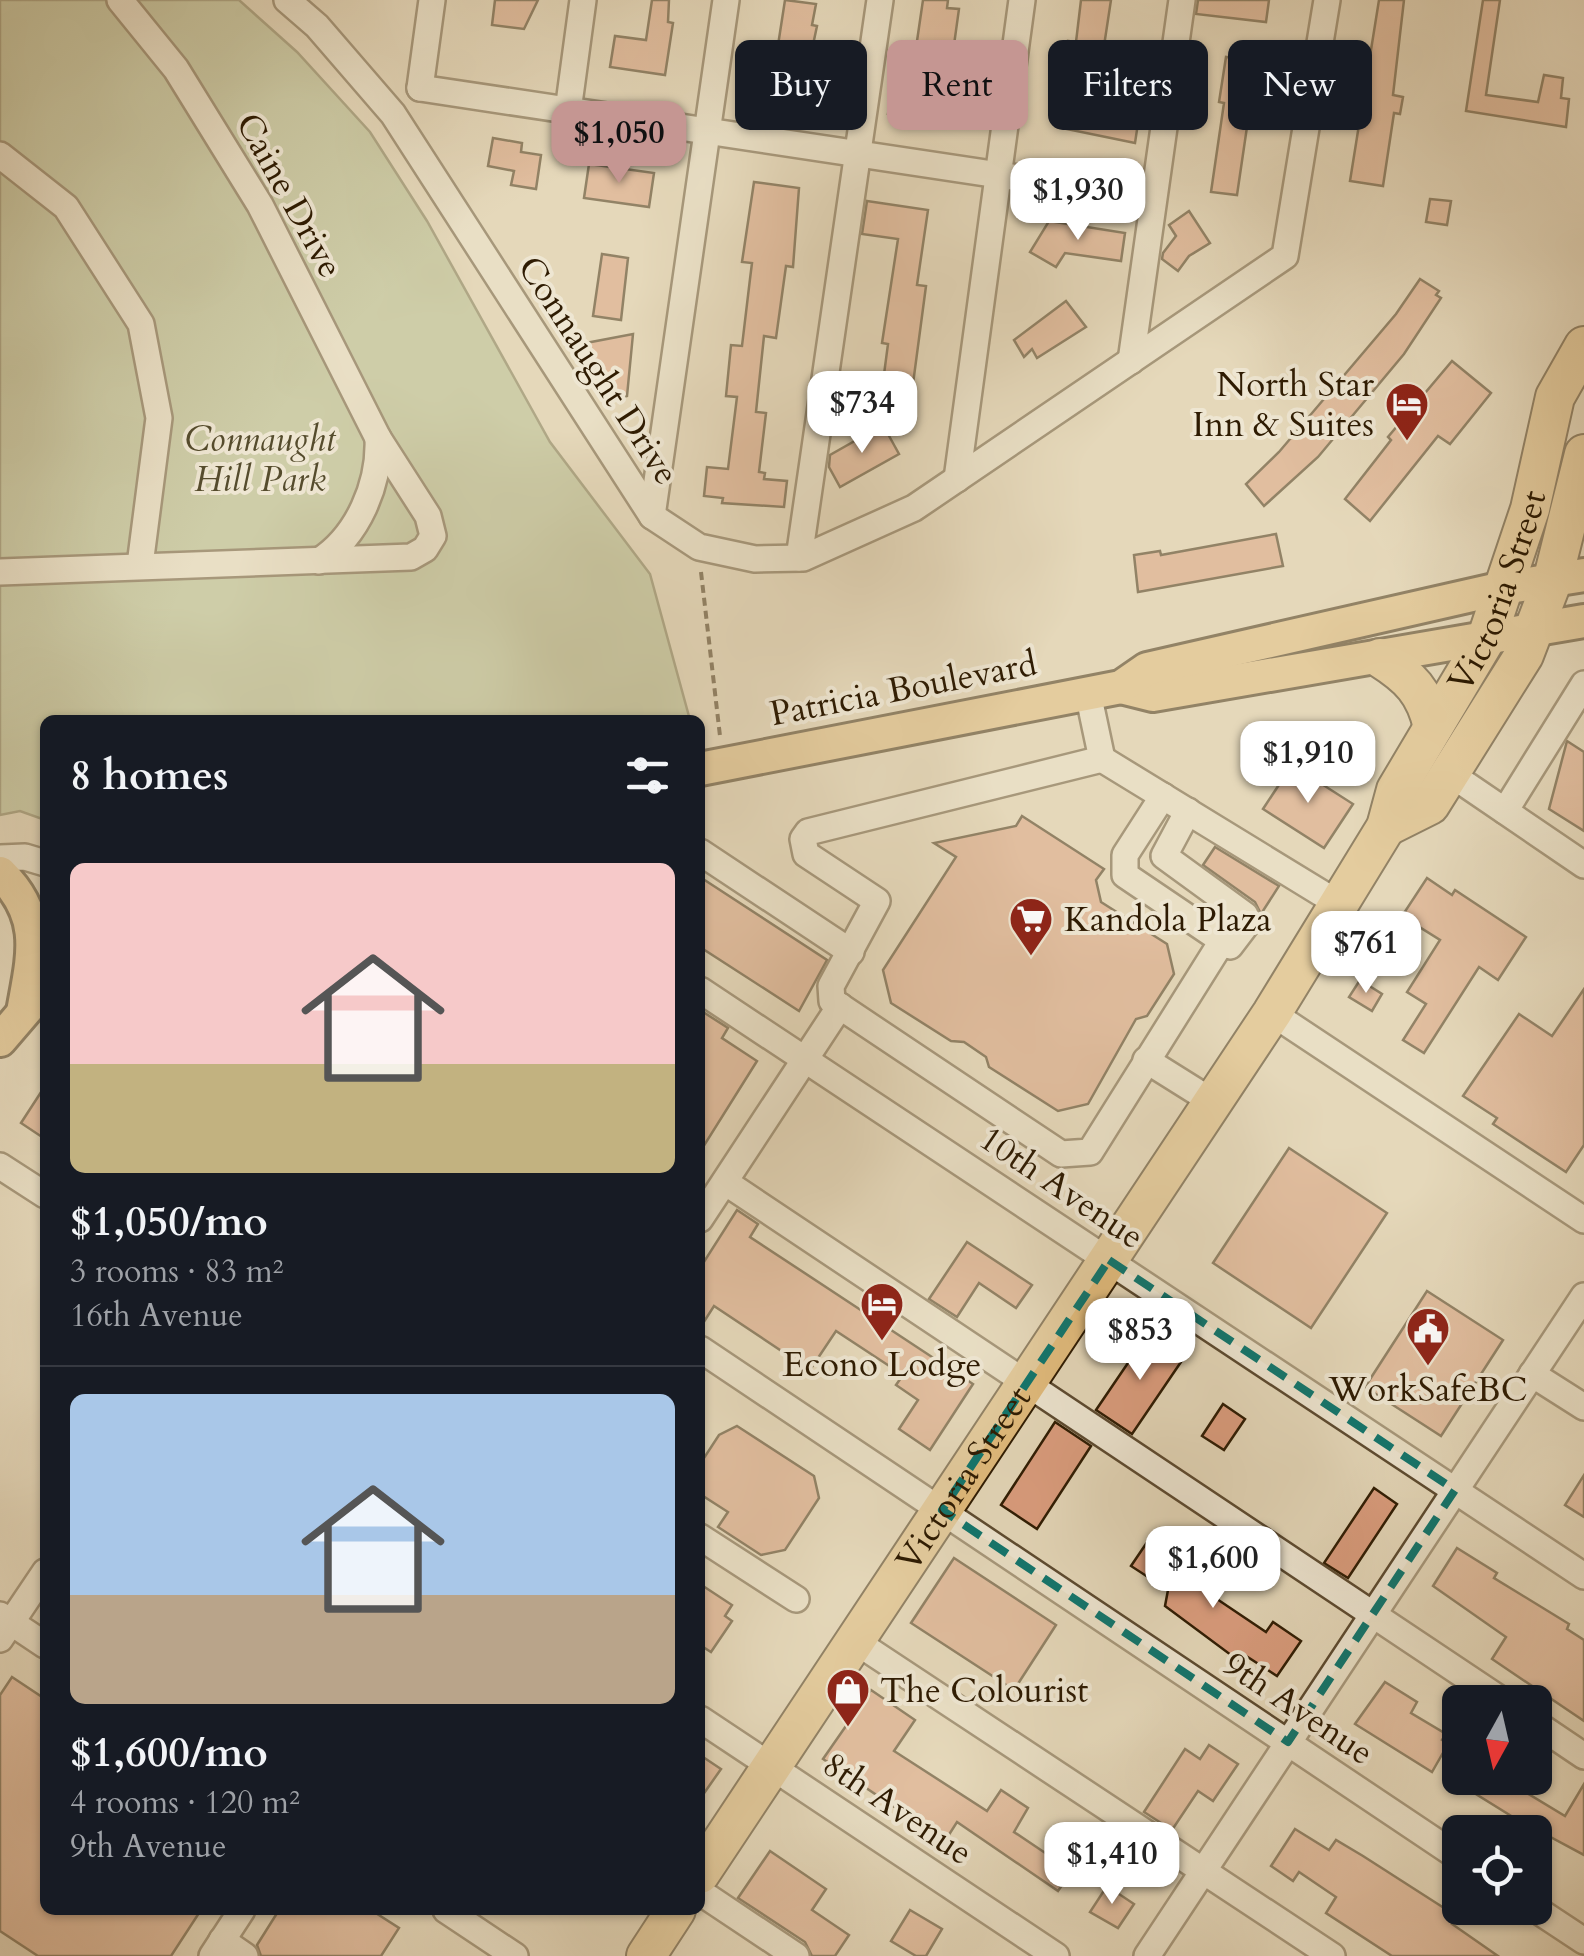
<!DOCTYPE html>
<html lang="en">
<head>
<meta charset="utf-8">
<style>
	:root { --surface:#171b24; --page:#242831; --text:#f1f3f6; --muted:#9ea1a6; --line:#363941; --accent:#c59692 }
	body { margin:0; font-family:Cardo,serif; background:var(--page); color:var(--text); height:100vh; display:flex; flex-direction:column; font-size:38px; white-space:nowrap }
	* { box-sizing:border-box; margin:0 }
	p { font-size:32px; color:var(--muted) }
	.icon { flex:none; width:55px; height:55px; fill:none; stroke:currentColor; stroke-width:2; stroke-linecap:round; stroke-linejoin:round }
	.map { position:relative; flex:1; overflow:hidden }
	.drawer { position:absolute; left:40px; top:715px; width:665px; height:1200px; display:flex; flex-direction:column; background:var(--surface); border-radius:15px; box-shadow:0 2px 8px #0004 }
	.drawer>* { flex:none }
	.guide { position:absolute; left:735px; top:40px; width:698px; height:90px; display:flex; gap:20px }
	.needle { width:65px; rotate:188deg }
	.fabs { position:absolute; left:1442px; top:1685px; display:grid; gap:20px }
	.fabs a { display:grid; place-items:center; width:110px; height:110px; border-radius:15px; background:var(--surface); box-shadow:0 2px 8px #0004; font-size:50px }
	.price { position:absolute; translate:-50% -85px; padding:0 22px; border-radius:20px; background:#fff; color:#222; font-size:32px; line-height:65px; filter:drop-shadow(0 2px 5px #0008) }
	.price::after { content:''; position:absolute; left:50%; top:60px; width:30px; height:22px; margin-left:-15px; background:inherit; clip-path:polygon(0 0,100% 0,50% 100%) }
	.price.selected { background:var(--accent); color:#111 }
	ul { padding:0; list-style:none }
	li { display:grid; align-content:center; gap:20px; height:530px; padding:0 30px }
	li+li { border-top:2px solid var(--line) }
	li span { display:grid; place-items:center; height:310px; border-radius:15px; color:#555 }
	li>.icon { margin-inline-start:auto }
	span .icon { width:180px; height:180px; fill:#fffc; stroke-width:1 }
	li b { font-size:42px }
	h2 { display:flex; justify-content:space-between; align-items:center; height:120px; padding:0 30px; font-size:42px }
	.tag { padding:0 35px; border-radius:15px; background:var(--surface); box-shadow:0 2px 8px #0004; font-size:35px; line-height:90px }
	.tag.selected { background:var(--accent); color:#111 }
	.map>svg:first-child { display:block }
	.green { fill:#b1bf92; stroke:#706d4a; stroke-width:2.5 }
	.building { fill:#db9d7e; stroke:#2e1b02; stroke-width:2.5 }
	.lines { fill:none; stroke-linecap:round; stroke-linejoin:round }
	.minor-casing { stroke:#5c4a30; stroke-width:30 }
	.major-casing { stroke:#2e1b02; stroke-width:38 }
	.highway-casing { stroke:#2e1b02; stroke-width:42 }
	.path { stroke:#2e1b02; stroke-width:4; stroke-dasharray:8 5; stroke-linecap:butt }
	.minor { stroke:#eee6d2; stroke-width:25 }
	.major { stroke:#e2bc7d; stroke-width:32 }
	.highway { stroke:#e2bc7d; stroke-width:38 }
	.marked { fill:none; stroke:#0f766e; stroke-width:8; stroke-dasharray:20 12; stroke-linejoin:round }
	.labels { text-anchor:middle; stroke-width:8; stroke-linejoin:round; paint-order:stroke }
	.street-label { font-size:35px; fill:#2e1b02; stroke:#eee6d2 }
	.poi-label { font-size:35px; fill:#2e1b02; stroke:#eee6d2; text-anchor:start }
	.park-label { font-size:35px; font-style:italic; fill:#554c2d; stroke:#eee6d2 }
</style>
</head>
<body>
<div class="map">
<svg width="1584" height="1956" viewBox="0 0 1584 1956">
	<rect width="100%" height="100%" fill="#e5d8ba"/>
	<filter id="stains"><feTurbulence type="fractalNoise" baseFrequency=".002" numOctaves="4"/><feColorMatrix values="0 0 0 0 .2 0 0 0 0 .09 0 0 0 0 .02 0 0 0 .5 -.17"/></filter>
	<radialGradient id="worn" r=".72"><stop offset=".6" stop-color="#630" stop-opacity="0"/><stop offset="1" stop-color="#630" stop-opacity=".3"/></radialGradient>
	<!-- green -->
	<path class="green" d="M0 0H239L297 52 370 132 427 221 550 442 650 574 690 720H45V820L20 811 0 815Z"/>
	<!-- building -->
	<g class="building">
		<path d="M495 0H538L524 29 492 25Z"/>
		<path d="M652 0H669L668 22 673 23 665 75 610 67 615 36 646 40Z"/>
		<path d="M785 0 816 4 812 25 817 26 803 92 797 90 795 101 770 97Z"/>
		<path d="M923 0H948L947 8 959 9 948 88 966 90 961 124 888 114 893 80 911 82Z"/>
		<path d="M1081 0H1111L1104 46 1117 48 1110 104 1140 110 1135 143 1057 127 1068 41 1076 42Z"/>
		<path d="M1198 0H1269L1266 22 1196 14Z"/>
		<path d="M1379 0H1404L1393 95 1403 97 1400 114 1394 113 1383 186 1350 181Z"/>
		<path d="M1483 0H1500L1486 95 1538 102 1544 75 1563 78 1561 98 1569 99 1566 127 1466 111Z"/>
		<path d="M1241 50 1258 52 1237 195 1211 192 1224 103 1219 102 1226 57 1240 59Z"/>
		<path d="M493 138 522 143 521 152 541 155 536 189 511 185 514 171 488 166Z"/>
		<path d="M589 164 654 173 649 207 584 198Z"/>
		<path d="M754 182 799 188 793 267 786 266 776 338 764 336 756 412 766 413 759 472 765 473 764 479 787 481 784 507 722 503 723 498 704 496 707 467 728 469 737 397 726 396 731 345 742 346 750 279 752 263 742 262Z"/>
		<path d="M1430 199 1451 201 1447 225 1426 222Z"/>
		<path d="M867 201 928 210 917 285 926 286 909 414 898 413V418L861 414 865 379 883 382 888 344 882 343 898 239 862 234Z"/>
		<path d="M1189 211 1210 243 1189 256 1178 271 1162 259 1163 253 1176 236 1169 225Z"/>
		<path d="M1049 221 1125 233 1121 261 1065 253 1056 267 1030 252Z"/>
		<path d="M602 254 628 258 621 320 593 316Z"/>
		<path d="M1420 279 1439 291 1436 295 1441 298 1404 354 1318 457 1264 506 1246 484 1279 452 1396 314Z"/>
		<path d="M1066 301 1086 327 1037 358 1032 349 1024 357 1014 340Z"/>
		<path d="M633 334 627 396 614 399 586 343Z"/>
		<path d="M1452 361 1491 393 1450 444 1438 436 1370 521 1345 499 1391 440 1388 437Z"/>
		<path d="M883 425 899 454 840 487 829 467 830 455Z"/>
		<path d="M1276 534 1283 566 1138 592 1134 555 1160 551 1161 555Z"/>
		<path d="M1567 741 1584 752V831L1549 809Z"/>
		<path d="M1292 765 1353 804 1324 848 1263 809Z"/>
		<path d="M1022 816 1104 869 1096 880 1101 902 1167 944 1174 974 1147 1016 1136 1019 1088 1104 1058 1111 989 1067 986 1057 964 1042 951 1041 891 1003 883 970 956 857 934 843 1016 826Z"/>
		<path d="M1215 847 1279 886 1261 914 1255 902 1203 865Z"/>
		<path d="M700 877 827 960 799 1011 700 947Z"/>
		<path d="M1427 878 1452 895 1455 890 1526 937 1498 980 1479 967 1424 1053 1403 1040 1426 1004 1407 992 1440 940 1402 916Z"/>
		<path d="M1360 980 1382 994 1372 1011 1349 997Z"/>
		<path d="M1584 989V1145L1566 1172 1493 1124 1497 1118 1463 1096 1519 1014 1552 1036Z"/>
		<path d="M700 1010 728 1028 722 1038 757 1061 700 1152Z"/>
		<path d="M45 1086V1139L21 1123Z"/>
		<path d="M1289 1148 1387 1213 1311 1328 1213 1263Z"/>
		<path d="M737 1210 758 1224 750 1237 973 1384 930 1450 899 1429 918 1400 896 1385 903 1375 836 1331 810 1370 714 1306 700 1328V1268Z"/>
		<path d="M967 1242 1032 1285 1016 1308 979 1283 957 1317 929 1299Z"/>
		<path d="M1427 1291 1503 1340 1441 1436 1365 1387Z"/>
		<path d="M1149 1332 1185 1356 1132 1434 1096 1410Z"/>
		<path d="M1223 1404 1245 1419 1224 1450 1202 1436Z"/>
		<path d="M1055 1422 1091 1446 1037 1529 1001 1505Z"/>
		<path d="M737 1426 814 1476 819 1498 785 1550 761 1555 718 1527 728 1512 700 1494V1464L719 1435Z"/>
		<path d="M1584 1475V1517L1565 1505Z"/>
		<path d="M1374 1488 1397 1504 1348 1578 1324 1563Z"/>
		<path d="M1154 1532 1175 1546 1169 1556 1207 1582 1202 1589 1266 1632 1273 1622 1301 1641 1277 1676 1243 1654 1239 1661 1165 1606 1168 1590 1131 1566Z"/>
		<path d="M1457 1548 1497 1573 1494 1578 1569 1624 1567 1629 1584 1640V1721L1492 1659 1506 1637 1433 1586Z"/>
		<path d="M954 1558 1056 1625 1014 1690 911 1623Z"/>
		<path d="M700 1584 732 1605 725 1616 732 1621 711 1652 700 1645Z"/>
		<path d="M12 1677 45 1699V1910H201L171 1956H38L0 1931V1695Z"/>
		<path d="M1385 1682 1417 1702 1411 1713 1446 1734 1442 1740 1448 1744 1432 1772 1355 1724Z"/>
		<path d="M871 1690 915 1720 894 1751 987 1811 1001 1790 1028 1808 1014 1832 1072 1871 1058 1891 957 1822 945 1841 823 1759Z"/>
		<path d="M1209 1745 1238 1764 1213 1801 1198 1791 1172 1830 1144 1812 1185 1749 1200 1759Z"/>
		<path d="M700 1755 721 1769 700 1799Z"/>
		<path d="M1450 1778H1502L1565 1816 1584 1784V1855L1541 1832H1529L1514 1823 1516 1819Z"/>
		<path d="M1295 1829 1329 1850 1336 1840 1363 1856 1444 1908 1456 1918 1452 1924 1498 1956H1392L1326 1913 1336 1897 1299 1872 1293 1881 1271 1866Z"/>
		<path d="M770 1851 826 1889 812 1910 849 1935 835 1956H812L805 1942 738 1898Z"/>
		<path d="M1107 1886 1134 1904 1118 1928 1090 1912Z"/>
		<path d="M279 1910H371L399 1928 381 1956H261L257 1945Z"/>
		<path d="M910 1910 942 1929 926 1956H916L891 1941Z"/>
	</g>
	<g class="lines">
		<defs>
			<g id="minor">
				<path d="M287 0 317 26 393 114 652 516 699 547 755 559 803 558 914 508 1285 256 1327 0"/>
				<path d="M420 88 1152 198"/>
				<path d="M420 88 432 0"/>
				<path d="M568 111 583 0"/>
				<path d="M0 155 66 207 141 324 159 418 140 565"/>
				<path d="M1131 361 1182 0"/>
				<path d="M957 479 1022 0"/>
				<path d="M652 516 726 0"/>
				<path d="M799 558 880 0"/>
				<path d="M319 561C358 536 380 484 378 438"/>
				<path d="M0 572 411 557 425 549 433 536 428 516 378 438 260 205 176 69 120 0"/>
				<path d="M1088 693 1102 759 808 832 803 839 806 854 877 901 831 986 832 1001 1061 1154 1090 1152 1221 943"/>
				<path d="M1102 759 1339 904"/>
				<path d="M1452 775 1584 865"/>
				<path d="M1163 796 1125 855V875L1230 946 1246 925 1245 915 1164 856 1188 811"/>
				<path d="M1505 811 1584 684"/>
				<path d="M700 852 851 952"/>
				<path d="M0 858 25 857 45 863"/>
				<path d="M700 990 1584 1576"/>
				<path d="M1272 1013 1584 1220"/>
				<path d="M1146 1060 1213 1102"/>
				<path d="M0 1166 45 1195"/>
				<path d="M725 1182 1504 1702"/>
				<path d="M700 1219 840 1006"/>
				<path d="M700 1349 1460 1858"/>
				<path d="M1532 1374 1584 1407"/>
				<path d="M700 1537 796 1599"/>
				<path d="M0 1615 45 1645"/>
				<path d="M0 1639 45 1572"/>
				<path d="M855 1641 1332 1956"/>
				<path d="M700 1719 1056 1956"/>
				<path d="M1535 1723 1584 1756"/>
				<path d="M700 1892 796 1956"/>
				<path d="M1534 1908 1584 1941"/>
				<path d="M446 1910 515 1956"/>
				<path d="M222 1940 245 1956"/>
				<path d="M212 1956 242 1910"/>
				<path d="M1147 1956 1584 1296"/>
			</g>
			<g id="major">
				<path d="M1121 687 1153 695 1584 621"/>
				<path d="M700 769 1121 687 1147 669 1503 588 1584 575"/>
				<path d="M0 873C45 917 33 956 23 1012"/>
				<path d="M0 1040 36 998"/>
			</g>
			<g id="highway">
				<path d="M1380 658C1410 677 1425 692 1433 727"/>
				<path d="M1386 827 1430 805 1524 655 1552 582 1584 454"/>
				<path id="s1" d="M700 1874 1272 1013 1386 827 1396 790 1487 637 1530 509 1555 397 1584 346"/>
				<path d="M646 1956 676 1910"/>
			</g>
		</defs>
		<!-- minor casing -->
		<use href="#minor" class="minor-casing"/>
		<!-- major casing -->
		<use href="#major" class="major-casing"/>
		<!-- highway casing -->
		<use href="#highway" class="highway-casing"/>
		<!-- path -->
		<path class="path" d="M701 572 720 736"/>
		<!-- minor -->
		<use href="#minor" class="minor"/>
		<!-- major -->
		<use href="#major" class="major"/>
		<!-- highway -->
		<use href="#highway" class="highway"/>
	</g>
	<!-- marked area -->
	<path d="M0 0H1584V1956H0ZM1109 1260 1455 1490 1288 1742 942 1510Z" fill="#e5d8ba" fill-opacity=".55" fill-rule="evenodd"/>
	<path class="marked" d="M1109 1260 1455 1490 1288 1742 942 1510Z"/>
	<!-- icons -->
	<defs>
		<symbol id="hotel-pin" viewBox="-11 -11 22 30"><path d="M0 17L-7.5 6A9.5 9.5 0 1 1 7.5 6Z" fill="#8f2418" stroke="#eee6d2"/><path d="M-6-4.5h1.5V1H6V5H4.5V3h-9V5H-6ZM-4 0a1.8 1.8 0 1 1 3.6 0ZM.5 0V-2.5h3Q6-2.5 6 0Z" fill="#fff"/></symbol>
		<symbol id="supermarket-pin" viewBox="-11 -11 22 30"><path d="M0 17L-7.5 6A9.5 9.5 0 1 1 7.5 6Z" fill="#8f2418" stroke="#eee6d2"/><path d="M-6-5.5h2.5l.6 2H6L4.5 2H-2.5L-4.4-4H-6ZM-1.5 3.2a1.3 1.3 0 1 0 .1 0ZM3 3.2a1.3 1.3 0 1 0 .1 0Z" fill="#fff"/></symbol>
		<symbol id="civic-pin" viewBox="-11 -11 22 30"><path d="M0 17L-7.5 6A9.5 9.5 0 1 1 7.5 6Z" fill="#8f2418" stroke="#eee6d2"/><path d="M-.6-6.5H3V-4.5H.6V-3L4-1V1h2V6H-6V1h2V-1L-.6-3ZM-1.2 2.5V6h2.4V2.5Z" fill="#fff"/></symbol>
		<symbol id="shop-pin" viewBox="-11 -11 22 30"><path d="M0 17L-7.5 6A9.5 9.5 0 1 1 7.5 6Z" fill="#8f2418" stroke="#eee6d2"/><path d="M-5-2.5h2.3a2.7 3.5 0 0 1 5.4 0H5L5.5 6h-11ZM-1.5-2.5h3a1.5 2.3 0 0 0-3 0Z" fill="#fff"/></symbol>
	</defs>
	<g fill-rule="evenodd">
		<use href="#hotel-pin" x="1382" y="379" width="50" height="68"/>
		<use href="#supermarket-pin" x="1006" y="894" width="50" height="68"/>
		<use href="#hotel-pin" x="857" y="1279" width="50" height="68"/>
		<use href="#civic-pin" x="1403" y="1304" width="50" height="68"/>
		<use href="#shop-pin" x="823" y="1665" width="50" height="68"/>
	</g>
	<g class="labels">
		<!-- street labels -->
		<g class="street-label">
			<text transform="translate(290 195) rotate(61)" y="12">Caine Drive</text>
			<text transform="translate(599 370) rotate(57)" y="12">Connaught Drive</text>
			<text dy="12" stroke="none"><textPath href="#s1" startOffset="1515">Victoria Street</textPath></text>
			<text transform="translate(903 688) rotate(-11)" y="12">Patricia Boulevard</text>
			<text transform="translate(1062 1187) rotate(34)" y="12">10th Avenue</text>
			<text dy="12" stroke="none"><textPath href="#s1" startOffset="475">Victoria Street</textPath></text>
			<text transform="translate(1299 1708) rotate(34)" y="12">9th Avenue</text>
			<text transform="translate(898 1808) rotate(34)" y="12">8th Avenue</text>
		</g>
		<!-- poi labels -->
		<g class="poi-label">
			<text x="1374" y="396" text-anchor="end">North Star<tspan x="1374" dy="40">Inn &amp; Suites</tspan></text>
			<text x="1064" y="931">Kandola Plaza</text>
			<text x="882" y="1376" text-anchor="middle">Econo Lodge</text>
			<text x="1428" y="1401" text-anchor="middle">WorkSafeBC</text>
			<text x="880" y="1702">The Colourist</text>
		</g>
		<!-- park labels -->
		<g class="park-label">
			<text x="260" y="451">Connaught<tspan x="260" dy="40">Hill Park</tspan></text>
		</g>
	</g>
	<rect width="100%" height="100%" filter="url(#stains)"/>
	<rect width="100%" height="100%" fill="url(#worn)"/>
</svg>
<div class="fabs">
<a><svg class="needle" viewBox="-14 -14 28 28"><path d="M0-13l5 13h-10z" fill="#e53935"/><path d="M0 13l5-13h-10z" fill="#9ea1a6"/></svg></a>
<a><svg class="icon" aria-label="locate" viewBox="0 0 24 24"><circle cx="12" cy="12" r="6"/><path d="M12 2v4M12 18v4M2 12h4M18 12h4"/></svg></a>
</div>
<b class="price selected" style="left:619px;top:186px">$1,050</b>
<b class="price" style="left:1078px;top:243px">$1,930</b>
<b class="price" style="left:862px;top:456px">$734</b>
<b class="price" style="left:1308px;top:806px">$1,910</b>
<b class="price" style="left:1366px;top:996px">$761</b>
<b class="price" style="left:1140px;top:1383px">$853</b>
<b class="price" style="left:1213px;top:1611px">$1,600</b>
<b class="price" style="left:1112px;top:1907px">$1,410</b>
<div class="guide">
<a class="tag">Buy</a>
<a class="tag selected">Rent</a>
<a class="tag">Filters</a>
<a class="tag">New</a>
</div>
<section class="drawer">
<h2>8 homes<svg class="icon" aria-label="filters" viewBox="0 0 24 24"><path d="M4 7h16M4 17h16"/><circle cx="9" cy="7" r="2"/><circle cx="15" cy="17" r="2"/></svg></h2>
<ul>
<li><span style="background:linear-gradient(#f6c9c9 65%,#c2b280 0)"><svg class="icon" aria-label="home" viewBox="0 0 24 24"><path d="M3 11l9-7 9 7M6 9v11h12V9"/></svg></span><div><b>$1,050/mo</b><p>3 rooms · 83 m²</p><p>16th Avenue</p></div></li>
<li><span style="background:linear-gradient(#a9c7e8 65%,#b9a48a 0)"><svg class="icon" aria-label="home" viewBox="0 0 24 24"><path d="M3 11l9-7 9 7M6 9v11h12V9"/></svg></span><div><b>$1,600/mo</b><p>4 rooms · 120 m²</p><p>9th Avenue</p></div></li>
</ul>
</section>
</div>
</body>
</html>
